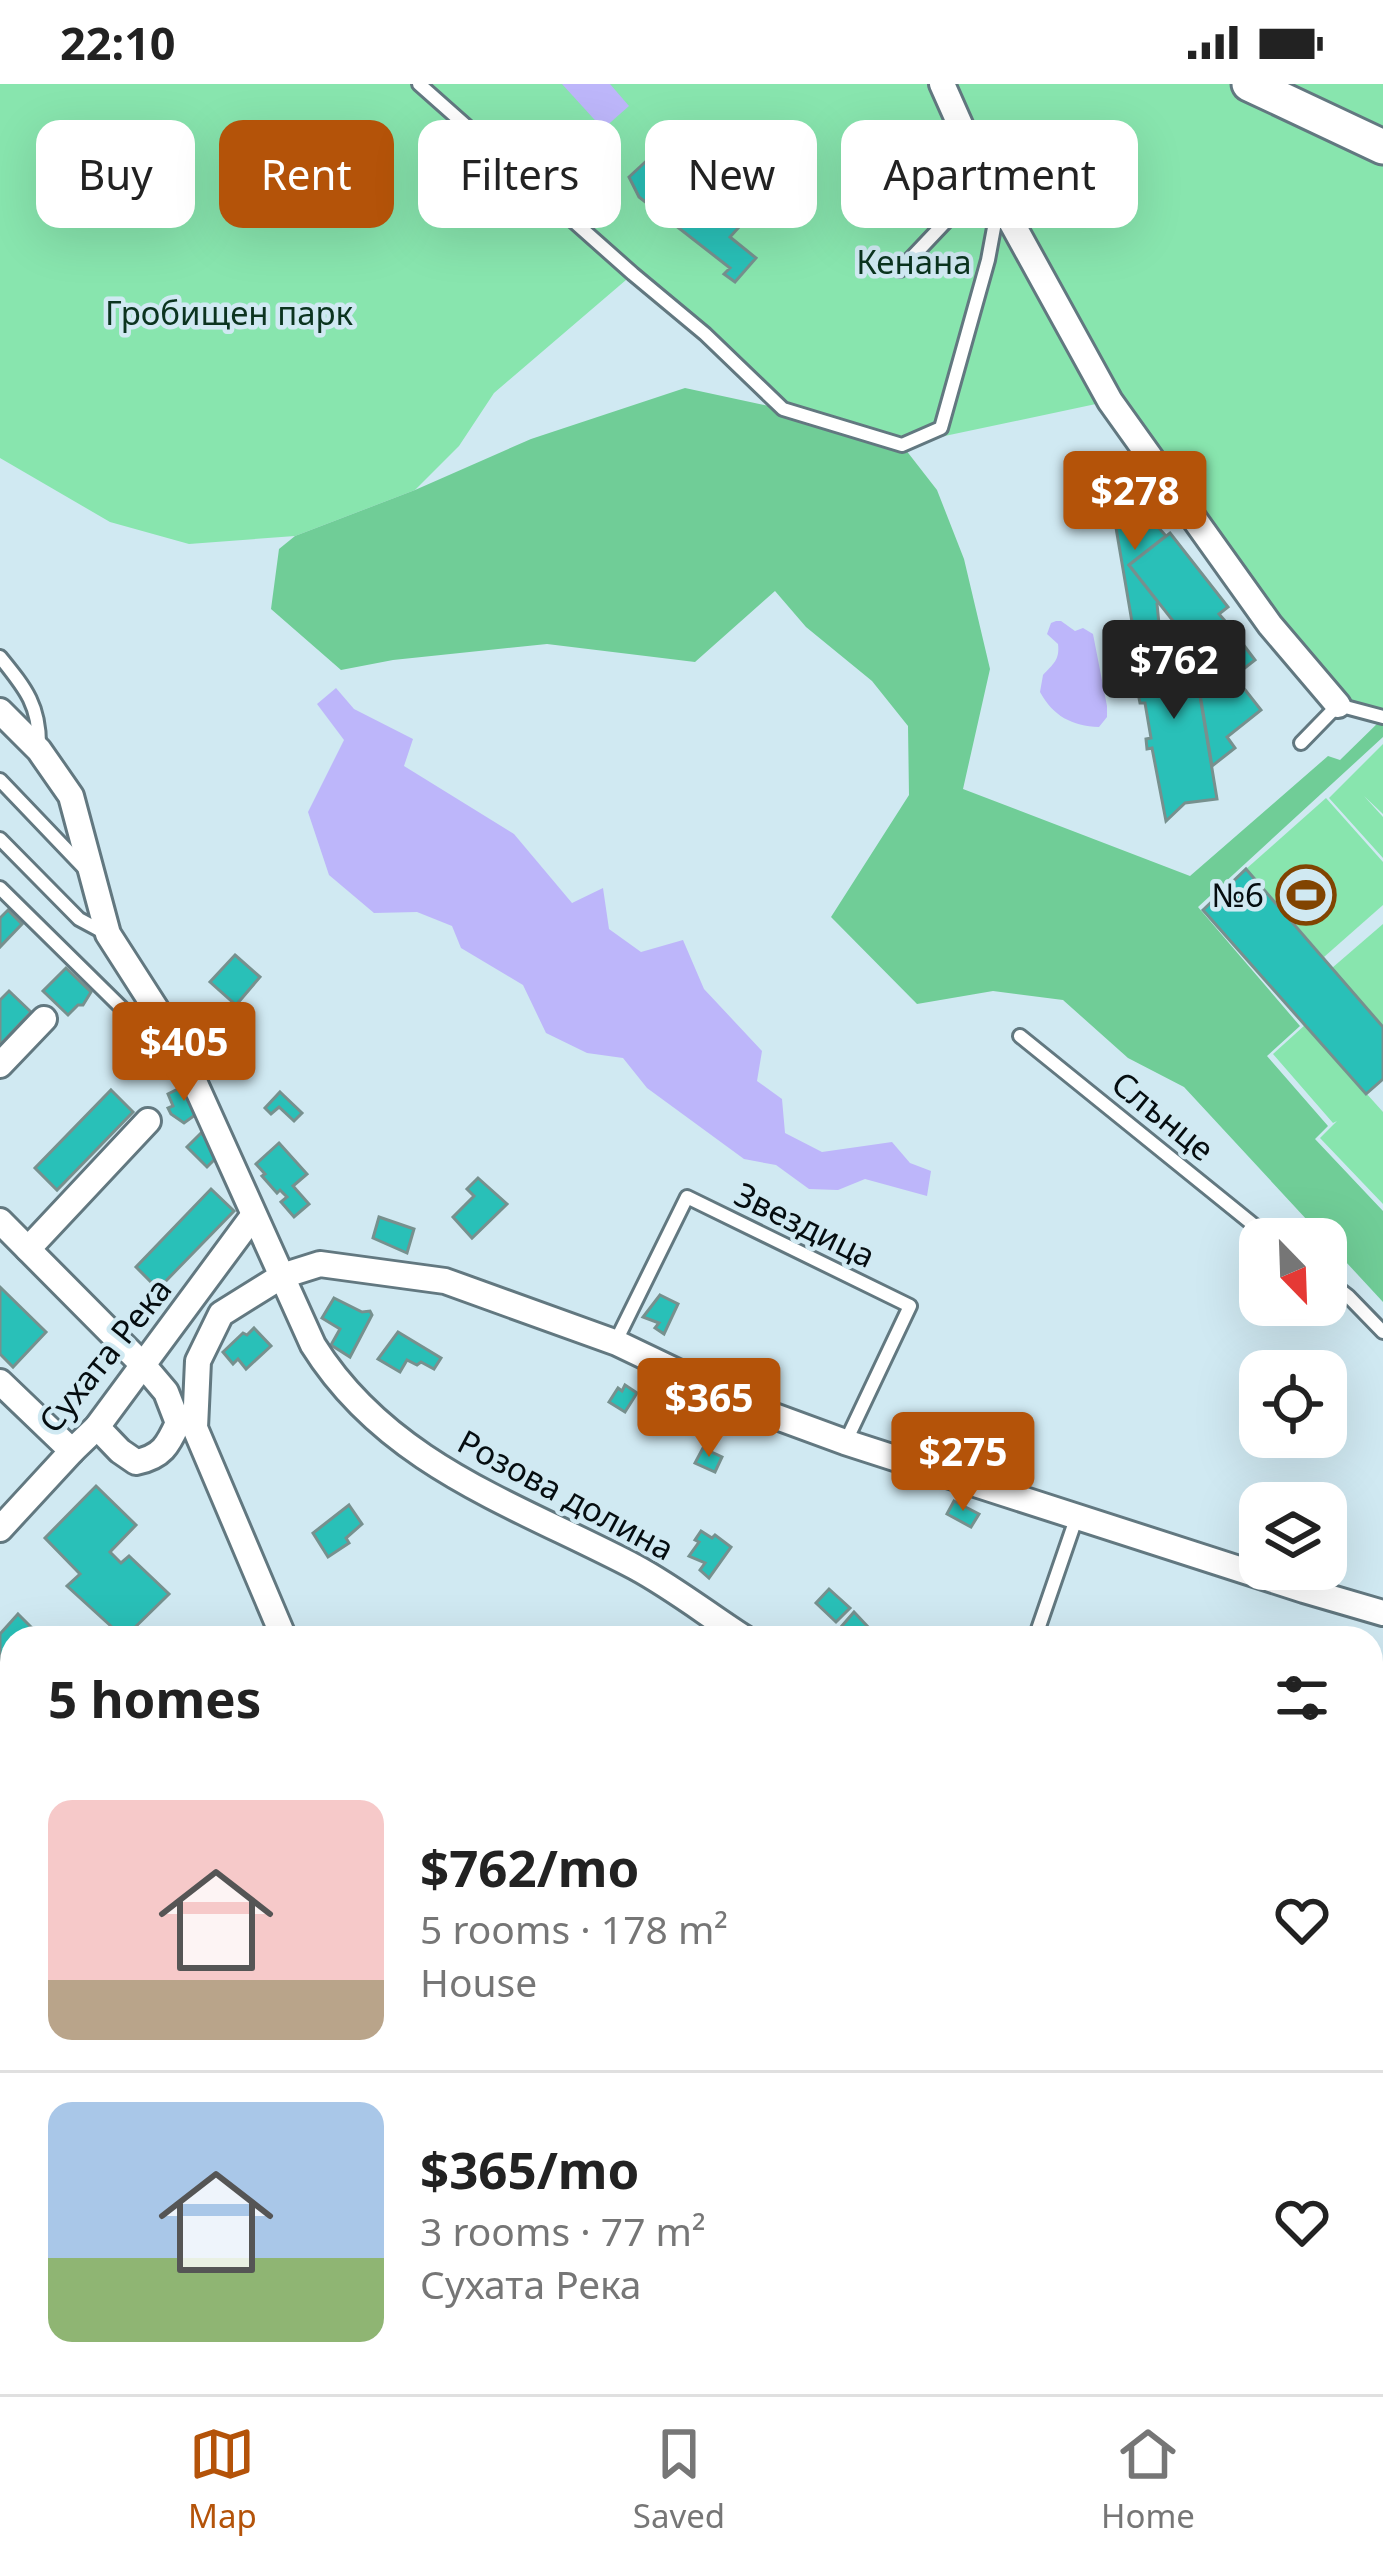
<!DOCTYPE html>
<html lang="en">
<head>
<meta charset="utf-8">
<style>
	:root { --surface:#fff; --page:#f2f2f2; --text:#222; --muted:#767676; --line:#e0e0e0; --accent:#b45309 }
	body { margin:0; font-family:"Noto Sans",sans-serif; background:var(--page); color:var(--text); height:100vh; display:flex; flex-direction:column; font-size:45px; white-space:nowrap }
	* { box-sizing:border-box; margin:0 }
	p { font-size:39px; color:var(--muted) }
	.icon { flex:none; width:66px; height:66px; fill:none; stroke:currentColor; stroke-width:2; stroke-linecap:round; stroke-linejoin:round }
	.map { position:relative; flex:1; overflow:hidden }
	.side { position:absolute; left:0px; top:1542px; width:1383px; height:768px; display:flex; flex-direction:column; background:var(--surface); border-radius:36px 36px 0 0; box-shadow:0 12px 48px #0002 }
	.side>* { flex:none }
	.guide { position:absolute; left:36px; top:36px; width:1311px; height:108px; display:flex; gap:24px }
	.needle { width:78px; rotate:157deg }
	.tools { position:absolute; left:1239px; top:1134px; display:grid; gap:24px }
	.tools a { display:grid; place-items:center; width:108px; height:108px; border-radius:24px; background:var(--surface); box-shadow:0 12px 48px #0002; font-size:60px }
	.price { position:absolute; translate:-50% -102px; padding:0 27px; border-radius:12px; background:var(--accent); color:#fff; font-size:39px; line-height:78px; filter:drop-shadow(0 3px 6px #0008) }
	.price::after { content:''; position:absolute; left:50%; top:72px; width:36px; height:27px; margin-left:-18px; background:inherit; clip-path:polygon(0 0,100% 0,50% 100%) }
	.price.selected { background:#222; color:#fff }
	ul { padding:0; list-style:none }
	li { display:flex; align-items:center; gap:36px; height:300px; padding:0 48px }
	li+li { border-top:3px solid var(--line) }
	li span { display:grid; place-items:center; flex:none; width:336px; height:240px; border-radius:24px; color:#555 }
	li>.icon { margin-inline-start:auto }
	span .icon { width:144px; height:144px; fill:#fffc; stroke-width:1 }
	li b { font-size:51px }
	h2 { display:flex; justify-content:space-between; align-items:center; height:144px; padding:0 48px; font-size:51px }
	.chip { padding:0 42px; border-radius:24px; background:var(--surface); box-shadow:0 12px 48px #0002; font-size:42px; line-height:108px }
	.chip.selected { background:var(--accent); color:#fff }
	.status { display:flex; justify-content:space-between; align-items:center; height:84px; padding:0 60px; background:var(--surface); direction:ltr }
	.status svg { height:33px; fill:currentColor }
	.tabs { display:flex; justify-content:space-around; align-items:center; height:168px; border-top:3px solid var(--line); background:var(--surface); font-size:33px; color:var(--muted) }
	.tabs a { display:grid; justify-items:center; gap:6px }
	.tabs .selected { color:var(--accent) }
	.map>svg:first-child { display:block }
	.green { fill:#88e5ae }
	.forest { fill:#70cd97 }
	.water { fill:#bdb6fa }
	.building { fill:#29c0b8; stroke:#77908e; stroke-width:3 }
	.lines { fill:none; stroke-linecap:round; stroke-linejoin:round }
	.service-casing { stroke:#627880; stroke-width:18 }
	.minor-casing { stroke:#627880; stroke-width:30 }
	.secondary-casing { stroke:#627880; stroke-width:39 }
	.service { stroke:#fff; stroke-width:12 }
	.minor { stroke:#fff; stroke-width:24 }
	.secondary { stroke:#fff; stroke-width:33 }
	.labels { text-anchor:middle; stroke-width:9; stroke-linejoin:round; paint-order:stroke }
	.park-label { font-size:33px; fill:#0b341f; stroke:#d0e9f2 }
	.poi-label { font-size:33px; fill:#050d10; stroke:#d0e9f2; text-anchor:end }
	.street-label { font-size:33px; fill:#050d10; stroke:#d0e9f2 }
</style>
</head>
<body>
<div class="status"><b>22:10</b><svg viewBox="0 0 49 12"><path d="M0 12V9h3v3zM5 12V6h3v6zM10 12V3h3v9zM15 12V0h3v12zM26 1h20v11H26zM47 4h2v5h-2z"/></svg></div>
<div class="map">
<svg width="1383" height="2310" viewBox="0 0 1383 2310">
	<rect width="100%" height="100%" fill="#d0e9f2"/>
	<!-- green -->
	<g class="green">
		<path d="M0 0H419L633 190 494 309 459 362 415 406 295 452 189 460 110 438 0 374Z"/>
		<path d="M422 0H1383V633L1338 621 1110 317 902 361 783 325Z"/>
		<path d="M1383 660V730L1364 712 1383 733V774L1329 714Z"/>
		<path d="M1326 714 1383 778V821L1324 873 1246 785Z"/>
		<path d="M1383 840V943L1332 884Z"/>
		<path d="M1305 941 1383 1028V1120L1320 1054 1337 1037 1333 1039 1273 970Z"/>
	</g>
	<!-- forest -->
	<path class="forest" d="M685 304 783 325 902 361 937 406 964 475 990 585 963 705 1190 792 1328 672 1340 676 1383 634V653L1198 823 1300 942 1267 972 1328 1042 1315 1055 1383 1127V1218L1184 1003 1128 974 1063 916 993 907 917 920 831 833 909 711 908 642 872 597 806 543 775 507 695 578 547 560 393 576 341 586 271 525 279 465 295 452 415 406 531 355Z"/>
	<!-- water -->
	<g class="water">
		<path d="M562 0H610L629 22 603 45Z"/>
		<path d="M1056 537H1061L1075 547 1083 544 1093 550 1107 622V633L1099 643C1072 642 1053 632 1040 608L1043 591C1053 580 1060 576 1058 560L1047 550 1051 539Z"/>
		<path d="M336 604 354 625 413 655 404 682 514 750 572 819 603 804 609 845 641 868 683 856 704 905 762 967 757 997 782 1015 785 1049 822 1068 892 1058 910 1079 931 1087 927 1112 865 1095 838 1106 809 1105 776 1081 744 1075 647 1004 623 974 587 969 546 949 523 901 461 864 452 842 417 828 374 829 329 791 308 728 344 656 317 620Z"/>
	</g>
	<!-- building -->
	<g class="building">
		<path d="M724 56 742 60 752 69 755 65 763 71 760 74 770 83 779 99 730 153 756 174 735 198 724 190 730 184 639 113 629 93 655 69 676 80 681 76 701 86Z"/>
		<path d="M1106 385 1166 452 1129 481 1159 519 1157 520 1160 550 1132 538Z"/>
		<path d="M1170 449 1228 523 1219 530 1226 538 1215 547 1209 540 1188 556 1129 481Z"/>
		<path d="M1132 538 1157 548 1176 562 1190 580 1199 606 1217 715 1185 719 1166 737 1152 664 1147 665 1146 655 1151 654 1145 619H1140L1138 609 1143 608Z"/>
		<path d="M1236 551 1255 576 1232 594 1228 581H1223L1219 577 1228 570 1222 561Z"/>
		<path d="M1221 595 1229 605 1239 598 1261 626 1227 653 1235 664 1212 682 1199 604 1204 603V598Z"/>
		<path d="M1246 785 1383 943V995L1366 1010 1203 826Z"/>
		<path d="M8 826 22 840 0 863V834Z"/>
		<path d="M235 871 260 893 236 921 210 898Z"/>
		<path d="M66 884 91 908 83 921H78L68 931 43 907Z"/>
		<path d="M9 907 31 928 0 961V916Z"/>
		<path d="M130 948 150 968 135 984 128 977 133 972 119 959Z"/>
		<path d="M190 999 202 1026 184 1039 171 1030 168 1024 173 1022 168 1010Z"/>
		<path d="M111 1006 133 1028 57 1106 35 1084Z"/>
		<path d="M280 1008 302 1029 294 1037 279 1023 271 1030 265 1024Z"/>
		<path d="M201 1049 221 1069 207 1083 187 1063Z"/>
		<path d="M279 1059 307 1090 293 1102 309 1120 294 1133 281 1118 287 1113 280 1106 277 1109 262 1092 265 1090 256 1080Z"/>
		<path d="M478 1094 507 1120 472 1154 453 1133 474 1112 467 1105Z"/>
		<path d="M211 1105 234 1127 158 1205 136 1183Z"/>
		<path d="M379 1133 414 1145 407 1169 373 1154Z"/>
		<path d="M0 1203 46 1248 13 1283 0 1270Z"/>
		<path d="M660 1211 678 1220 664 1250 655 1244 659 1239 643 1233Z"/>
		<path d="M334 1214 362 1228 370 1227 372 1231 350 1273 331 1261 340 1245 322 1234Z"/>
		<path d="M254 1244 271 1262 246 1285 238 1275 233 1280 223 1268 243 1249 247 1251Z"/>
		<path d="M398 1248 441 1274 434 1285 421 1278 417 1281 407 1276 400 1288 378 1275Z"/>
		<path d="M625 1301 637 1309 625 1328 609 1318 618 1304 622 1307Z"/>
		<path d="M703 1364 722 1373 715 1388 695 1379Z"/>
		<path d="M96 1402 136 1441 110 1468 121 1479 129 1472 169 1510 124 1554 67 1502 80 1490 45 1454Z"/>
		<path d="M954 1417 979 1430 971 1443 947 1430Z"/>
		<path d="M349 1421 362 1440 346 1454 349 1459 328 1473 313 1449Z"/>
		<path d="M701 1447 712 1454 715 1451 731 1463 709 1494 700 1486 705 1479 689 1472 699 1458 695 1456Z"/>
		<path d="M829 1505 850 1524 836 1538 816 1519Z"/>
		<path d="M854 1528 869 1544 859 1554H852L841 1543Z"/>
		<path d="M18 1530 42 1554H12V1593L0 1582V1550Z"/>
	</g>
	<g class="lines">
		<defs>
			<g id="service">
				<path d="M419 0 633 190 705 250 783 325 902 361 941 344 988 176 996 133"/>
				<path d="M902 87 998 134"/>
				<path d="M900 186 952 131 971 121"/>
				<path d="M0 573C26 605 40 622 39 664"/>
				<path d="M1301 659 1338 621 1383 633"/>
				<path d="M0 696 87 787"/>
				<path d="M0 755 79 835 107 850"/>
				<path d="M0 804 135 937 167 950"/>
				<path d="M1020 952 1271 1155"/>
				<path d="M1326 1195 1348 1212 1383 1248"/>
				<path d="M615 1259 687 1113 910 1222 846 1357"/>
				<path d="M1035 1554 1077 1432"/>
				<path d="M0 1628 12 1647"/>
				<path d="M1371 1710 1383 1681"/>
				<path d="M1371 1772 1383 1775"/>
				<path d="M0 1858 7 1846"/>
				<path d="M1348 2298 1361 2310"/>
			</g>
			<g id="minor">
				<path d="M942 0 970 63 1110 317 1270 541 1338 621"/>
				<path d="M0 627 39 666 71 712 108 850 174 953 313 1261C388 1381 517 1421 635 1483 674 1504 708 1531 744 1554"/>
				<path d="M0 981 44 935"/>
				<path d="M0 1137 144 1282 166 1308 178 1339C168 1361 162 1373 136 1378L120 1367 97 1343"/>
				<path d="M28 1165 148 1037"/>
				<path d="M0 1298 72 1367"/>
				<path d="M0 1445 72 1367 97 1343 253 1132"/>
				<path d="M284 1554 195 1344 198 1277 221 1230 282 1192 320 1180 445 1197 617 1259 755 1325 845 1358 1304 1506 1383 1529"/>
				<path d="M1371 1876 1383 1881"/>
				<path d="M0 2027 12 2034"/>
				<path d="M322 2298 328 2302 333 2298"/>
				<path d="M577 2298 605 2310"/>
				<path d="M1061 2298 1068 2310"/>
			</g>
			<path id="secondary" d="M1249 0 1383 63"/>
		</defs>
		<!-- service casing -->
		<use href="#service" class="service-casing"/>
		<!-- minor casing -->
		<use href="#minor" class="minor-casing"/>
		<!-- secondary casing -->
		<use href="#secondary" class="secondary-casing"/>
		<!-- service -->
		<use href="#service" class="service"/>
		<!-- minor -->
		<use href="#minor" class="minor"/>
		<!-- secondary -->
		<use href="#secondary" class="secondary"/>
	</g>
	<!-- icons -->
	<defs>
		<symbol id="stadium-ring" viewBox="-11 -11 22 22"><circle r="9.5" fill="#d0e9f2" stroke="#814401" stroke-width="1.5"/><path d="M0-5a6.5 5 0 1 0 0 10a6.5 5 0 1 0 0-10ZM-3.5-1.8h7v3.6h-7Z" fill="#814401"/></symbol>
	</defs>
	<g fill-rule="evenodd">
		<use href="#stadium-ring" x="1273" y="778" width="66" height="66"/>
	</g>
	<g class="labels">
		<!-- park labels -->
		<g class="park-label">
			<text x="914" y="190">Кенана</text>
			<text x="229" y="241">Гробищен парк</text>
		</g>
		<!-- poi labels -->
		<g class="poi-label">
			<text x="1264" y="823">№6</text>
		</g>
		<!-- street labels -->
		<g class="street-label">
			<text transform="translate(1163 1032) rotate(39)" y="12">Слънце</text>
			<text transform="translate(805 1141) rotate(26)" y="12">Звездица</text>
			<text transform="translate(105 1271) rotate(-51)" y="12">Сухата Река</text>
			<text transform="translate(566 1411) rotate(28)" y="12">Розова долина</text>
		</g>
	</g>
</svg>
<div class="tools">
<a><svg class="needle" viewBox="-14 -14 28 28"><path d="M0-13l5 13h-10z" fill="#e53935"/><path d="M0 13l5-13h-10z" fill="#767676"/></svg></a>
<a><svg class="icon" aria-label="locate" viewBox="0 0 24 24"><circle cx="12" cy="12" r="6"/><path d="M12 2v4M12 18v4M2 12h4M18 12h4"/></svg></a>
<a><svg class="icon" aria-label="layers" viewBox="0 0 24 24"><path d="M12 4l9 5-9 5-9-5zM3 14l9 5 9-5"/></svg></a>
</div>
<b class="price" style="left:1135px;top:469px">$278</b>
<b class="price selected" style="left:1174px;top:638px">$762</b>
<b class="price" style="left:184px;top:1020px">$405</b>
<b class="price" style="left:709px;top:1376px">$365</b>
<b class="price" style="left:963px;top:1430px">$275</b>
<div class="guide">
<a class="chip">Buy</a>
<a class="chip selected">Rent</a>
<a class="chip">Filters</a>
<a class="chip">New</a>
<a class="chip">Apartment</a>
</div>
<section class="side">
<h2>5 homes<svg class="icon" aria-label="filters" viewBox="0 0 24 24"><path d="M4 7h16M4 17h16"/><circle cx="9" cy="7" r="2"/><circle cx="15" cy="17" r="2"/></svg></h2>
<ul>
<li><span style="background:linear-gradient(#f6c9c9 75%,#b9a48a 0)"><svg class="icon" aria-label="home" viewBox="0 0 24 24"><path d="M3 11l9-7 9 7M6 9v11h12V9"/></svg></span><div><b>$762/mo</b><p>5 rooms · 178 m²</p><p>House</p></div><svg class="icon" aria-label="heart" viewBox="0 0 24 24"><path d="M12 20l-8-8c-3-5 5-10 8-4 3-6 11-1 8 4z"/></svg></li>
<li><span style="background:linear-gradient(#a9c7e8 65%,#8fb573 0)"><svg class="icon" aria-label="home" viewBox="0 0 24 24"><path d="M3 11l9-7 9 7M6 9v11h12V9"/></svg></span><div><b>$365/mo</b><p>3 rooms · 77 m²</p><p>Сухата Река</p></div><svg class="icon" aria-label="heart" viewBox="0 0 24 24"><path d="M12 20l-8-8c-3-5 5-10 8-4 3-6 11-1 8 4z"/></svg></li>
</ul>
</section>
</div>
<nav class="tabs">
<a class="selected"><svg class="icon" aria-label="map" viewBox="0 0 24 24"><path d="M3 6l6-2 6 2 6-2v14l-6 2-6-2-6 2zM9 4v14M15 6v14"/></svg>Map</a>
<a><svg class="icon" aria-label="saved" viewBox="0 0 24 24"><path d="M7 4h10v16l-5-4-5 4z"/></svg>Saved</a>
<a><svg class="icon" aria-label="home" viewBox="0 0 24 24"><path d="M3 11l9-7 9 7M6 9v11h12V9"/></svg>Home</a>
</nav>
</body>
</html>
